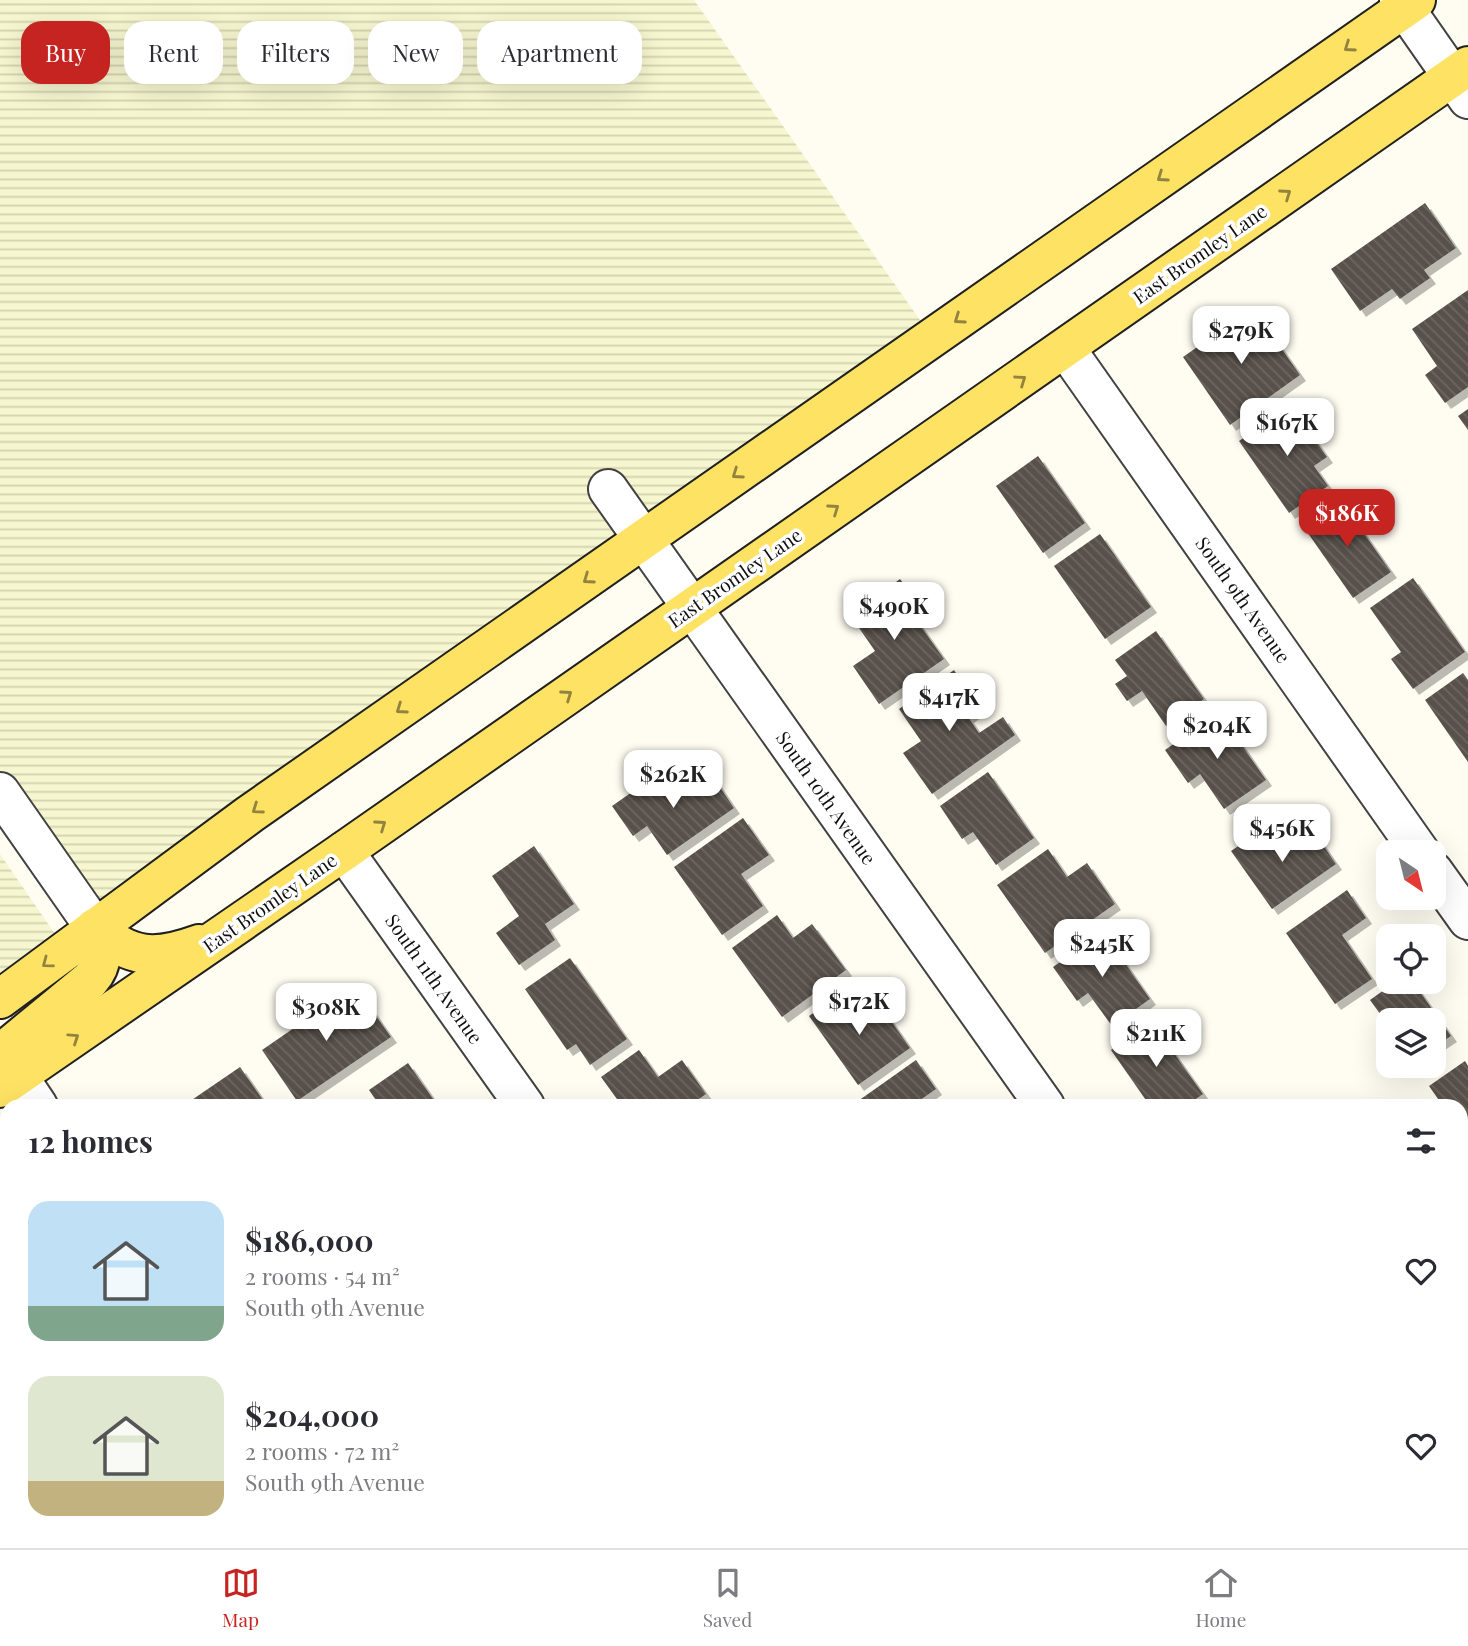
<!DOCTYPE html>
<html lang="en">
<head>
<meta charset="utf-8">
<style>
	:root { --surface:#fff; --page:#f2f2f3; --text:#2b2b33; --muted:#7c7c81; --line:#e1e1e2; --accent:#c62421 }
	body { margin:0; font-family:"Playfair Display",serif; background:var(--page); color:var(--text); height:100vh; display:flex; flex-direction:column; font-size:26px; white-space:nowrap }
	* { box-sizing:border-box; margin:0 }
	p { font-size:23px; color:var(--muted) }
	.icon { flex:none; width:38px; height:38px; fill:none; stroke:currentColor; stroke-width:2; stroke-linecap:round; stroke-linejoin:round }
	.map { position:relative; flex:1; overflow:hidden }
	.side { position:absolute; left:0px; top:1099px; width:1468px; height:450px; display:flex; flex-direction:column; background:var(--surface); border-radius:21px 21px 0 0; box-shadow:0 7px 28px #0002 }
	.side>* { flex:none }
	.top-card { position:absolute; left:21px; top:21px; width:700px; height:63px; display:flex; gap:14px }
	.needle { width:46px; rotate:145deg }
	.tools { position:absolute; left:1376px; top:840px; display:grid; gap:14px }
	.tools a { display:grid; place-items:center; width:70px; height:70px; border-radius:14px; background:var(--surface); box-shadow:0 7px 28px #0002; font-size:35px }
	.price { position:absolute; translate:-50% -60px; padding:0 16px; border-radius:14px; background:#fff; color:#222; font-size:23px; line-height:46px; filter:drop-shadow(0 2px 4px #0008) }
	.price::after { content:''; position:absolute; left:50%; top:42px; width:21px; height:16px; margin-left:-10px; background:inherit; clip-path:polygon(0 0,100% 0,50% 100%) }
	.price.active { background:var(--accent); color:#fff }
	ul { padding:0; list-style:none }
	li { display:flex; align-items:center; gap:21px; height:175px; padding:0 28px }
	li span { display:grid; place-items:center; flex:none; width:196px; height:140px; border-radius:21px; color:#555 }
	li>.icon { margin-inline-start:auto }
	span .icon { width:84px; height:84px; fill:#fffc; stroke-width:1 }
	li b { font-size:30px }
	h2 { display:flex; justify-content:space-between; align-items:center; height:84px; padding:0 28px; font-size:30px }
	.pill { padding:0 24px; border-radius:21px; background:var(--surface); box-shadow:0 7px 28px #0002; font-size:24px; line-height:63px }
	.pill.active { background:var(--accent); color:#fff }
	.dock { display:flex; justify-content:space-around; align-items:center; height:98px; border-top:2px solid var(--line); background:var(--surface); font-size:19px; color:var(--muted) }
	.dock a { display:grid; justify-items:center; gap:4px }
	.dock .active { color:var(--accent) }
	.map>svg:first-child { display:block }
	.farmland { fill:url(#farmland-rules) }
	.building { fill:url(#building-back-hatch); filter:url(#shadow) }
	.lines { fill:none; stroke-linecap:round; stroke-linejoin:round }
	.minor-casing { stroke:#424242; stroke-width:42 }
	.major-casing { stroke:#202020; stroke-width:42 }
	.minor { stroke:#fff; stroke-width:38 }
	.major { stroke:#fde264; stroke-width:38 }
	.oneway { stroke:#92833e }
	.labels { text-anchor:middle; stroke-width:7; stroke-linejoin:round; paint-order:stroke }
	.street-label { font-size:19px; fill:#0f0f0f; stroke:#fff }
</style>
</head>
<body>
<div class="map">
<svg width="1468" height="1548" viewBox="0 0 1468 1548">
	<defs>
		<pattern id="farmland-rules" width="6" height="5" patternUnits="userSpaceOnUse" patternTransform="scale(1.75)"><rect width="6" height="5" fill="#f6f6d0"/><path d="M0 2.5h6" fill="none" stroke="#d2d2b1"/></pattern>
		<pattern id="building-back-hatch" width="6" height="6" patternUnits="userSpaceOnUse" patternTransform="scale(1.75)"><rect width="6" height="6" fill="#59514b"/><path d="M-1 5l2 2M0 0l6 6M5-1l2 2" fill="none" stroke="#6c6561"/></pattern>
		<filter id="shadow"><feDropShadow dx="6" dy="6" stdDeviation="0" flood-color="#0004"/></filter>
	</defs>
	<rect width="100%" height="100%" fill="#fffdf2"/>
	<!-- farmland -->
	<g class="farmland">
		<path d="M0 0H694L932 337 95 928 0 792Z"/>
		<path d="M0 854 66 950 0 999Z"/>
	</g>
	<!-- building -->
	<g class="building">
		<path d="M1425 203 1456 248 1424 270 1430 278 1400 299 1392 289 1360 311 1331 269Z"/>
		<path d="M1468 290V387L1445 403 1425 375 1437 366 1412 329Z"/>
		<path d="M1253 308 1300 375 1230 425 1183 357Z"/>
		<path d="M1290 405 1327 457 1314 466 1328 486 1289 513 1239 441Z"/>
		<path d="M1468 409V430L1458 416Z"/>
		<path d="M1038 456 1085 523 1043 553 996 486Z"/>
		<path d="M1340 499 1391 572 1353 598 1303 526Z"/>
		<path d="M1100 534 1151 607 1105 639 1054 566Z"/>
		<path d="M1413 578 1465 652 1413 689 1391 659 1401 652 1370 608Z"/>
		<path d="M900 579 924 612 915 618 944 659 879 704 853 666 875 651 850 615Z"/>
		<path d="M1156 631 1204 699 1166 726 1142 691 1127 701 1115 684 1127 676 1115 660Z"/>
		<path d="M954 670 980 708 968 717 979 733 1003 717 1015 735 932 794 903 753 921 741 899 709Z"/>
		<path d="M1463 673 1468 680V762L1425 700Z"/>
		<path d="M1219 712 1266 780 1224 809 1200 774 1188 783 1165 750Z"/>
		<path d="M662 771 679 796 711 774 734 808 667 855 647 826 633 836 612 806Z"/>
		<path d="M988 772 1034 838 996 865 973 832 962 839 940 806Z"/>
		<path d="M743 818 769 855 741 874 763 906 722 935 674 867Z"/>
		<path d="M1269 825 1285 848 1312 829 1336 864 1272 909 1231 851Z"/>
		<path d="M534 846 574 904 545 924 555 940 519 965 496 933 519 916 492 876Z"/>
		<path d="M1048 849 1067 877 1087 863 1115 904 1045 953 997 885Z"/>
		<path d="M1347 890 1366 918 1342 935 1372 979 1335 1004 1286 933Z"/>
		<path d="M777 915 793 938 812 924 846 970 782 1017 732 948Z"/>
		<path d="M1103 932 1150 999 1112 1026 1088 993 1077 1001 1053 967Z"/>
		<path d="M570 958 627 1039 590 1065 576 1044 567 1050 525 989Z"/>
		<path d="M1395 982H1413L1451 1036 1433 1048V1020H1388V1025L1370 1000Z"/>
		<path d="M355 986 391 1037 297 1101 262 1050Z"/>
		<path d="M846 990 866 1019 882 1008 910 1048 858 1085 809 1016Z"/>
		<path d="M1151 1021 1203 1094 1186 1106H1150L1111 1050Z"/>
		<path d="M639 1050 658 1077 682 1060 706 1094 689 1106H622L601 1077Z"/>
		<path d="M916 1060 936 1089 916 1103 918 1106H851Z"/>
		<path d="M1465 1061 1468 1066V1142L1461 1132V1106H1443L1429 1086Z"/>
		<path d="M408 1063 438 1106H380L369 1090Z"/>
		<path d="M240 1067 267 1106H183Z"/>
		<path d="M7 1221V1292L0 1297V1226Z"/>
		<path d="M1461 1356 1468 1365V1426L1461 1431Z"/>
		<path d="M1468 1460V1541L1461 1532V1465Z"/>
		<path d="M7 1498V1542H50L55 1548H0V1503Z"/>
		<path d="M197 1542H263L267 1548H201Z"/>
		<path d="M463 1542H527L518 1548H467Z"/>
		<path d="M663 1542H734L725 1548H667Z"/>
		<path d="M969 1542H1002L1007 1548H960Z"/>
		<path d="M1204 1542H1262L1266 1548H1195Z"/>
	</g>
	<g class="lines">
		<defs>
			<g id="minor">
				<path d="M1399 0 1468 99"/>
				<path d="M1066 349 1420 852"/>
				<path d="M608 489 1045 1106"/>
				<path d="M0 792 95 928"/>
				<path d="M344 851 525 1106"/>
				<path d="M1433 871 1468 920"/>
				<path d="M18 1076 38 1106"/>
				<path d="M344 1542 349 1548"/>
				<path d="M834 1542 838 1548"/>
				<path d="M1353 1542 1358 1548"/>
			</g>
			<g id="major">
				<path d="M95 928C131 959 155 960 199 944"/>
				<path d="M0 999 250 814 1416 0"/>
				<path d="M0 1054 90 980C105 963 102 949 95 928"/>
				<path d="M0 1088 344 851 1468 66"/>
			</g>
		</defs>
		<!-- minor casing -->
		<use href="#minor" class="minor-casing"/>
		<!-- major casing -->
		<use href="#major" class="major-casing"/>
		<!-- minor -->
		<use href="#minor" class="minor"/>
		<!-- major -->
		<use href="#major" class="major"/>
	</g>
	<!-- one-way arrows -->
	<defs><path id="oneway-chevron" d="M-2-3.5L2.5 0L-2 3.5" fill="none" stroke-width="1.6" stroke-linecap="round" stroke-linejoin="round" transform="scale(1.75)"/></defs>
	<g class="oneway">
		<use href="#oneway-chevron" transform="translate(1349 47) rotate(145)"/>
		<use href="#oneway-chevron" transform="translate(1162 177) rotate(145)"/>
		<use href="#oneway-chevron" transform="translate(1286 194) rotate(-35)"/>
		<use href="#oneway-chevron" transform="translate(959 319) rotate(145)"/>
		<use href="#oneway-chevron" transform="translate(1021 380) rotate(-35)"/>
		<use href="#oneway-chevron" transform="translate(737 474) rotate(145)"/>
		<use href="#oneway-chevron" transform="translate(834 509) rotate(-35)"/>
		<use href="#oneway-chevron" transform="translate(588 579) rotate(145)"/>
		<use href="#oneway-chevron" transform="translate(567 695) rotate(-35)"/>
		<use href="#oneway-chevron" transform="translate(401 709) rotate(145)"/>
		<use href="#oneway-chevron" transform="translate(257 809) rotate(145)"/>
		<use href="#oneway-chevron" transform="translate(381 825) rotate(-35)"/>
		<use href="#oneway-chevron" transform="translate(47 963) rotate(143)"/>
		<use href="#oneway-chevron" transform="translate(74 1038) rotate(-34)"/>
	</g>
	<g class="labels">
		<!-- street labels -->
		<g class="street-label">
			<text transform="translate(1200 254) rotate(-35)" y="7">East Bromley Lane</text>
			<text transform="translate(735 578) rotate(-35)" y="7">East Bromley Lane</text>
			<text transform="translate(1243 600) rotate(55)" y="7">South 9th Avenue</text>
			<text transform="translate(826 798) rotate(55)" y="7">South 10th Avenue</text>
			<text transform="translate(270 903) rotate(-35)" y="7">East Bromley Lane</text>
			<text transform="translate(434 979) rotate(55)" y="7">South 11th Avenue</text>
		</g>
	</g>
</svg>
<div class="tools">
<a><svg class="needle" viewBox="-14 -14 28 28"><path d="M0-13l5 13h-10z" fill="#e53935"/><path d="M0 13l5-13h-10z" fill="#7c7c81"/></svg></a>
<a><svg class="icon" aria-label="locate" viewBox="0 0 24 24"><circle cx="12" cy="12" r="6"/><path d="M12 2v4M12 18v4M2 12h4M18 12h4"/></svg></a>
<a><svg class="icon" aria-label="layers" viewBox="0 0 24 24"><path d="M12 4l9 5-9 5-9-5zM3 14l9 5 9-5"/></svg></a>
</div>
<b class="price" style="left:1241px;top:366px">$279K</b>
<b class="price" style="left:1287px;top:458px">$167K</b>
<b class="price active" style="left:1347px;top:549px">$186K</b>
<b class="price" style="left:894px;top:642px">$490K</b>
<b class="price" style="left:949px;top:733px">$417K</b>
<b class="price" style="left:1217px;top:761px">$204K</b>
<b class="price" style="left:673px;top:810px">$262K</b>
<b class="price" style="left:1282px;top:864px">$456K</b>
<b class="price" style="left:1102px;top:979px">$245K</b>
<b class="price" style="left:859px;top:1037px">$172K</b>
<b class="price" style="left:326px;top:1043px">$308K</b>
<b class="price" style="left:1156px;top:1069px">$211K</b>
<div class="top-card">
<a class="pill active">Buy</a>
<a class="pill">Rent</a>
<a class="pill">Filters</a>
<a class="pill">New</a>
<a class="pill">Apartment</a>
</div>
<section class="side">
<h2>12 homes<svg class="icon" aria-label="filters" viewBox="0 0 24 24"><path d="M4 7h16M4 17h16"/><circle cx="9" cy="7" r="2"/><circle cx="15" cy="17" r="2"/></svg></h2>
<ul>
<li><span style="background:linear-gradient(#bfe0f5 75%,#7fa58c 0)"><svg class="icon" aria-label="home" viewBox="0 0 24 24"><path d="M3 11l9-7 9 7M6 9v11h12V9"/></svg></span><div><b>$186,000</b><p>2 rooms · 54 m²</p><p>South 9th Avenue</p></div><svg class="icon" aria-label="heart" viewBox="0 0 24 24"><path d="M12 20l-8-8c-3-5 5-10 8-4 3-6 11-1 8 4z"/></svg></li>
<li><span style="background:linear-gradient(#dfe7d0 75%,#c2b280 0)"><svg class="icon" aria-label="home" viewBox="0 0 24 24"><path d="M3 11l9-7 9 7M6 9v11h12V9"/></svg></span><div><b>$204,000</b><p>2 rooms · 72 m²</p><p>South 9th Avenue</p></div><svg class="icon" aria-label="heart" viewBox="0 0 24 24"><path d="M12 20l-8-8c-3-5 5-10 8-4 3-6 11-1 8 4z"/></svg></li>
</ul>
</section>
</div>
<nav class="dock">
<a class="active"><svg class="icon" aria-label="map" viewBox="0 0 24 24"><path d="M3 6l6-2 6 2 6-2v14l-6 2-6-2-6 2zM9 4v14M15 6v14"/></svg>Map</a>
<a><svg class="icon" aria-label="saved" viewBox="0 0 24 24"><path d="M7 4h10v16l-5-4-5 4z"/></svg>Saved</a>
<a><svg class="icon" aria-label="home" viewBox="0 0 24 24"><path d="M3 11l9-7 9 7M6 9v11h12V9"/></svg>Home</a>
</nav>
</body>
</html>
